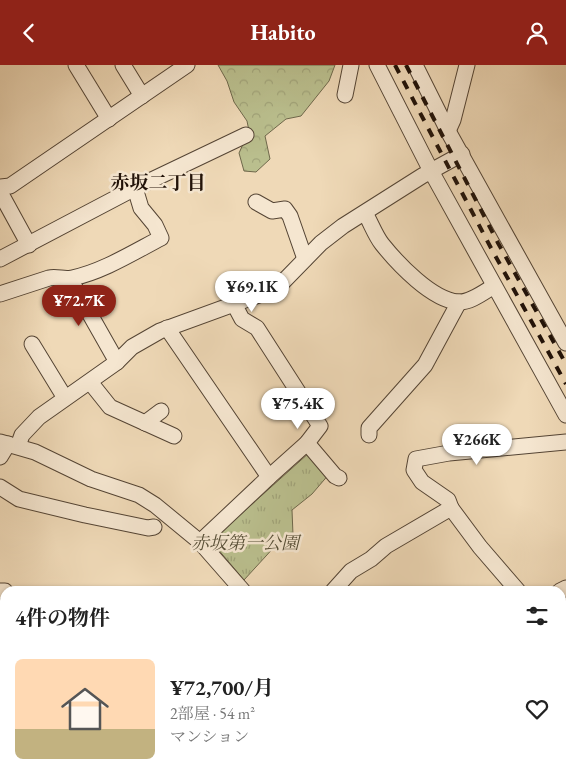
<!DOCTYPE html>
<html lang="ja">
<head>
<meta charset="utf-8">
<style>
	:root { --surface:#fff; --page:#f2f2f2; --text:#222; --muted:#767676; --accent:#8f2418 }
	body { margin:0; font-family:"EB Garamond","Noto Serif JP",serif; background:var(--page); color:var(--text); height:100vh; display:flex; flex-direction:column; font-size:19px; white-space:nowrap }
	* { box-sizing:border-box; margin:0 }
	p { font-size:16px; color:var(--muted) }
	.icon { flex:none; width:28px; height:28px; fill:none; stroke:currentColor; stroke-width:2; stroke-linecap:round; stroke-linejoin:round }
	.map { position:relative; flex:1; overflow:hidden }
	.sheet { position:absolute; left:0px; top:521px; width:566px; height:196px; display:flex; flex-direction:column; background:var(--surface); border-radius:15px 15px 0 0; box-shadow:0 1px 4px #0004 }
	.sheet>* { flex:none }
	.price { position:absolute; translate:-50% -42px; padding:0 11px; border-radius:18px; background:#fff; color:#222; font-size:16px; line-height:32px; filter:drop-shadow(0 1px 2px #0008) }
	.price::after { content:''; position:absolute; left:50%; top:30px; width:15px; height:11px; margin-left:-8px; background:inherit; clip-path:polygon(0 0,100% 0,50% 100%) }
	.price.active { background:var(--accent); color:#fff }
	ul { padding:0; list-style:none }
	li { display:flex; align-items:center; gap:15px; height:125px; padding:0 15px }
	li span { display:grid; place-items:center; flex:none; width:140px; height:100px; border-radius:8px; color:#555 }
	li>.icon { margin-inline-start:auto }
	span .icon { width:60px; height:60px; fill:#fffc; stroke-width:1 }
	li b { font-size:21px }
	h2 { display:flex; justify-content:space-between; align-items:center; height:60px; padding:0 15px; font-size:21px }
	header { display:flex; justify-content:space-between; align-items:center; height:65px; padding:0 15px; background:var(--accent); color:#fff; font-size:22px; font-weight:700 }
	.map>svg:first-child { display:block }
	.forest { fill:url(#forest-crowns); stroke:#6e684b }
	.park { fill:url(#park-tufts); stroke:#6e684b }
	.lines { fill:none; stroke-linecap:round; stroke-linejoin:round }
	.minor-casing { stroke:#544434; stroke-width:17 }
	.minor { stroke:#f5e6d0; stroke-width:15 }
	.rail { stroke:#211208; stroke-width:4; stroke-dasharray:9 9; stroke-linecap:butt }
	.labels { text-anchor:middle; stroke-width:5; stroke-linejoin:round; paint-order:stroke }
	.park-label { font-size:18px; font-style:italic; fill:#574f37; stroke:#f5e6d0 }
	.neighbourhood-label { font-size:19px; font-weight:bold; fill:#211208; stroke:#f5e6d0 }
</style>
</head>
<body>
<header><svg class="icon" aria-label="back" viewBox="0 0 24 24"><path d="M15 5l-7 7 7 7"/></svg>Habito<svg class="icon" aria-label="person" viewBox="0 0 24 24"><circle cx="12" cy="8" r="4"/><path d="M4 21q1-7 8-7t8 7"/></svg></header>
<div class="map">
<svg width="566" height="717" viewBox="0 0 566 717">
	<defs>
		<pattern id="forest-crowns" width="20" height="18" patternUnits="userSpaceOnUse" patternTransform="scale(1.25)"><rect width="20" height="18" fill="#babf8e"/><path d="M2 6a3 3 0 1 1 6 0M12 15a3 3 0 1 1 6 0" fill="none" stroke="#a0a379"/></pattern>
		<pattern id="park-tufts" width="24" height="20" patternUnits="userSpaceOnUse" patternTransform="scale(1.25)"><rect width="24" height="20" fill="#babf8e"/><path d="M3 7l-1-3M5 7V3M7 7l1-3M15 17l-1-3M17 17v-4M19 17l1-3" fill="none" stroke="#a0a379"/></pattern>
	</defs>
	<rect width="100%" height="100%" fill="#efd9b7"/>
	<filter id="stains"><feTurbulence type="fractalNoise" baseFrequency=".004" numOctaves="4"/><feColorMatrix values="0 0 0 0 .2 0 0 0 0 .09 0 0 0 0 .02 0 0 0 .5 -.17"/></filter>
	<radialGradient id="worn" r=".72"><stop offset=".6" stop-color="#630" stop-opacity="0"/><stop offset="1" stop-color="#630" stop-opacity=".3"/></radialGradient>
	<!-- forest -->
	<path class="forest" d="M218 0H335L329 16 301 51 286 54 265 71 270 94 256 107 244 106 239 88 249 66 247 56 234 37 227 16Z"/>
	<!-- park -->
	<path class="park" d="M310 387 330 408 312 429 292 445 293 470 277 479 244 515 211 476Z"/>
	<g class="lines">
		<defs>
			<g id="minor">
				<path d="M76 0 109 54"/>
				<path d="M123 0 142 31"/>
				<path d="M377 0 431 106 566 350"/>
				<path d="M415 0 448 66 566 278"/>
				<path d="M345 30 351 0"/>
				<path d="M448 66 453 55 467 0"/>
				<path d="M0 122 10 121 187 0"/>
				<path d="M0 127 29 180"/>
				<path d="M256 137 272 146 285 144 290 151 305 194"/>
				<path d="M365 148C371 158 375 170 382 179 398 199 432 235 458 237 470 238 484 227 494 221"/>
				<path d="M0 194 135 123 246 70"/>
				<path d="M70 214 117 297"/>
				<path d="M0 229 49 213C57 211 64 215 72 213 102 207 134 187 161 173L155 160 141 143 135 123"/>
				<path d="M167 263 269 412"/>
				<path d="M32 279 65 333"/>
				<path d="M90 317 110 342 174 371"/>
				<path d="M145 358 161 346"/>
				<path d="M369 370V363L425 300 459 237"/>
				<path d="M0 377 35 387 91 414 139 430 155 440 200 477 243 526"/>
				<path d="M307 378 335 411 339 413"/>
				<path d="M18 381 22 370 39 352 117 297 132 282 160 266 267 227 279 221 321 178 343 161 422 111 462 89"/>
				<path d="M0 392 8 379"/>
				<path d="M0 422 19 434 85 450 148 463 154 462"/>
				<path d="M451 443 448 435 422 417 414 405 416 394 449 388 566 377"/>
				<path d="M200 477 269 412 307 378 320 361 257 263 242 254 234 239"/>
				<path d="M0 526H5"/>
				<path d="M333 526 351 506 371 494 386 481 451 443 480 482 518 526"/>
				<path d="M560 526 566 523"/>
				<path d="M0 671 5 643"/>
				<path d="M561 705H566"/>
				<path d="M425 712 428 717"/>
				<path d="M207 717V712"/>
			</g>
		</defs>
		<!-- minor casing -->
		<use href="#minor" class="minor-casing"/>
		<!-- minor -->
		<use href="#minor" class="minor"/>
		<!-- rail -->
		<g class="rail">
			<path d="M395 0 491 183 566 319"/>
			<path d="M406 0 498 178 566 299"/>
		</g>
	</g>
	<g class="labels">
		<!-- park labels -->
		<g class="park-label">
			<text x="245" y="484">赤坂第一公園</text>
		</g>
		<!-- neighbourhood labels -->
		<g class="neighbourhood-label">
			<text x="158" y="124">赤坂二丁目</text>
		</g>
	</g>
	<rect width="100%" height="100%" filter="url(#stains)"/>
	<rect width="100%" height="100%" fill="url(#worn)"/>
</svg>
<b class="price" style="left:252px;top:248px">¥69.1K</b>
<b class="price active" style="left:79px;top:262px">¥72.7K</b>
<b class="price" style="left:298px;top:365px">¥75.4K</b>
<b class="price" style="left:477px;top:401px">¥266K</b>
<section class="sheet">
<h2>4件の物件<svg class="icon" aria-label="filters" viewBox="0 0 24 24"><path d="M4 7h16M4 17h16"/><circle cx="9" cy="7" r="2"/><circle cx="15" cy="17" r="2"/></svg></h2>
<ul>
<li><span style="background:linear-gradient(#ffd9b3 70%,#c2b280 0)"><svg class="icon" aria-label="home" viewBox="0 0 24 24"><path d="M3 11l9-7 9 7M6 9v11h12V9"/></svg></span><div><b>¥72,700/月</b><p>2部屋 · 54 m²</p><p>マンション</p></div><svg class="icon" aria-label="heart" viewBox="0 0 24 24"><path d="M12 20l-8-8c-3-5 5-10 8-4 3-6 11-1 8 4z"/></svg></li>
</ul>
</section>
</div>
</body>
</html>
